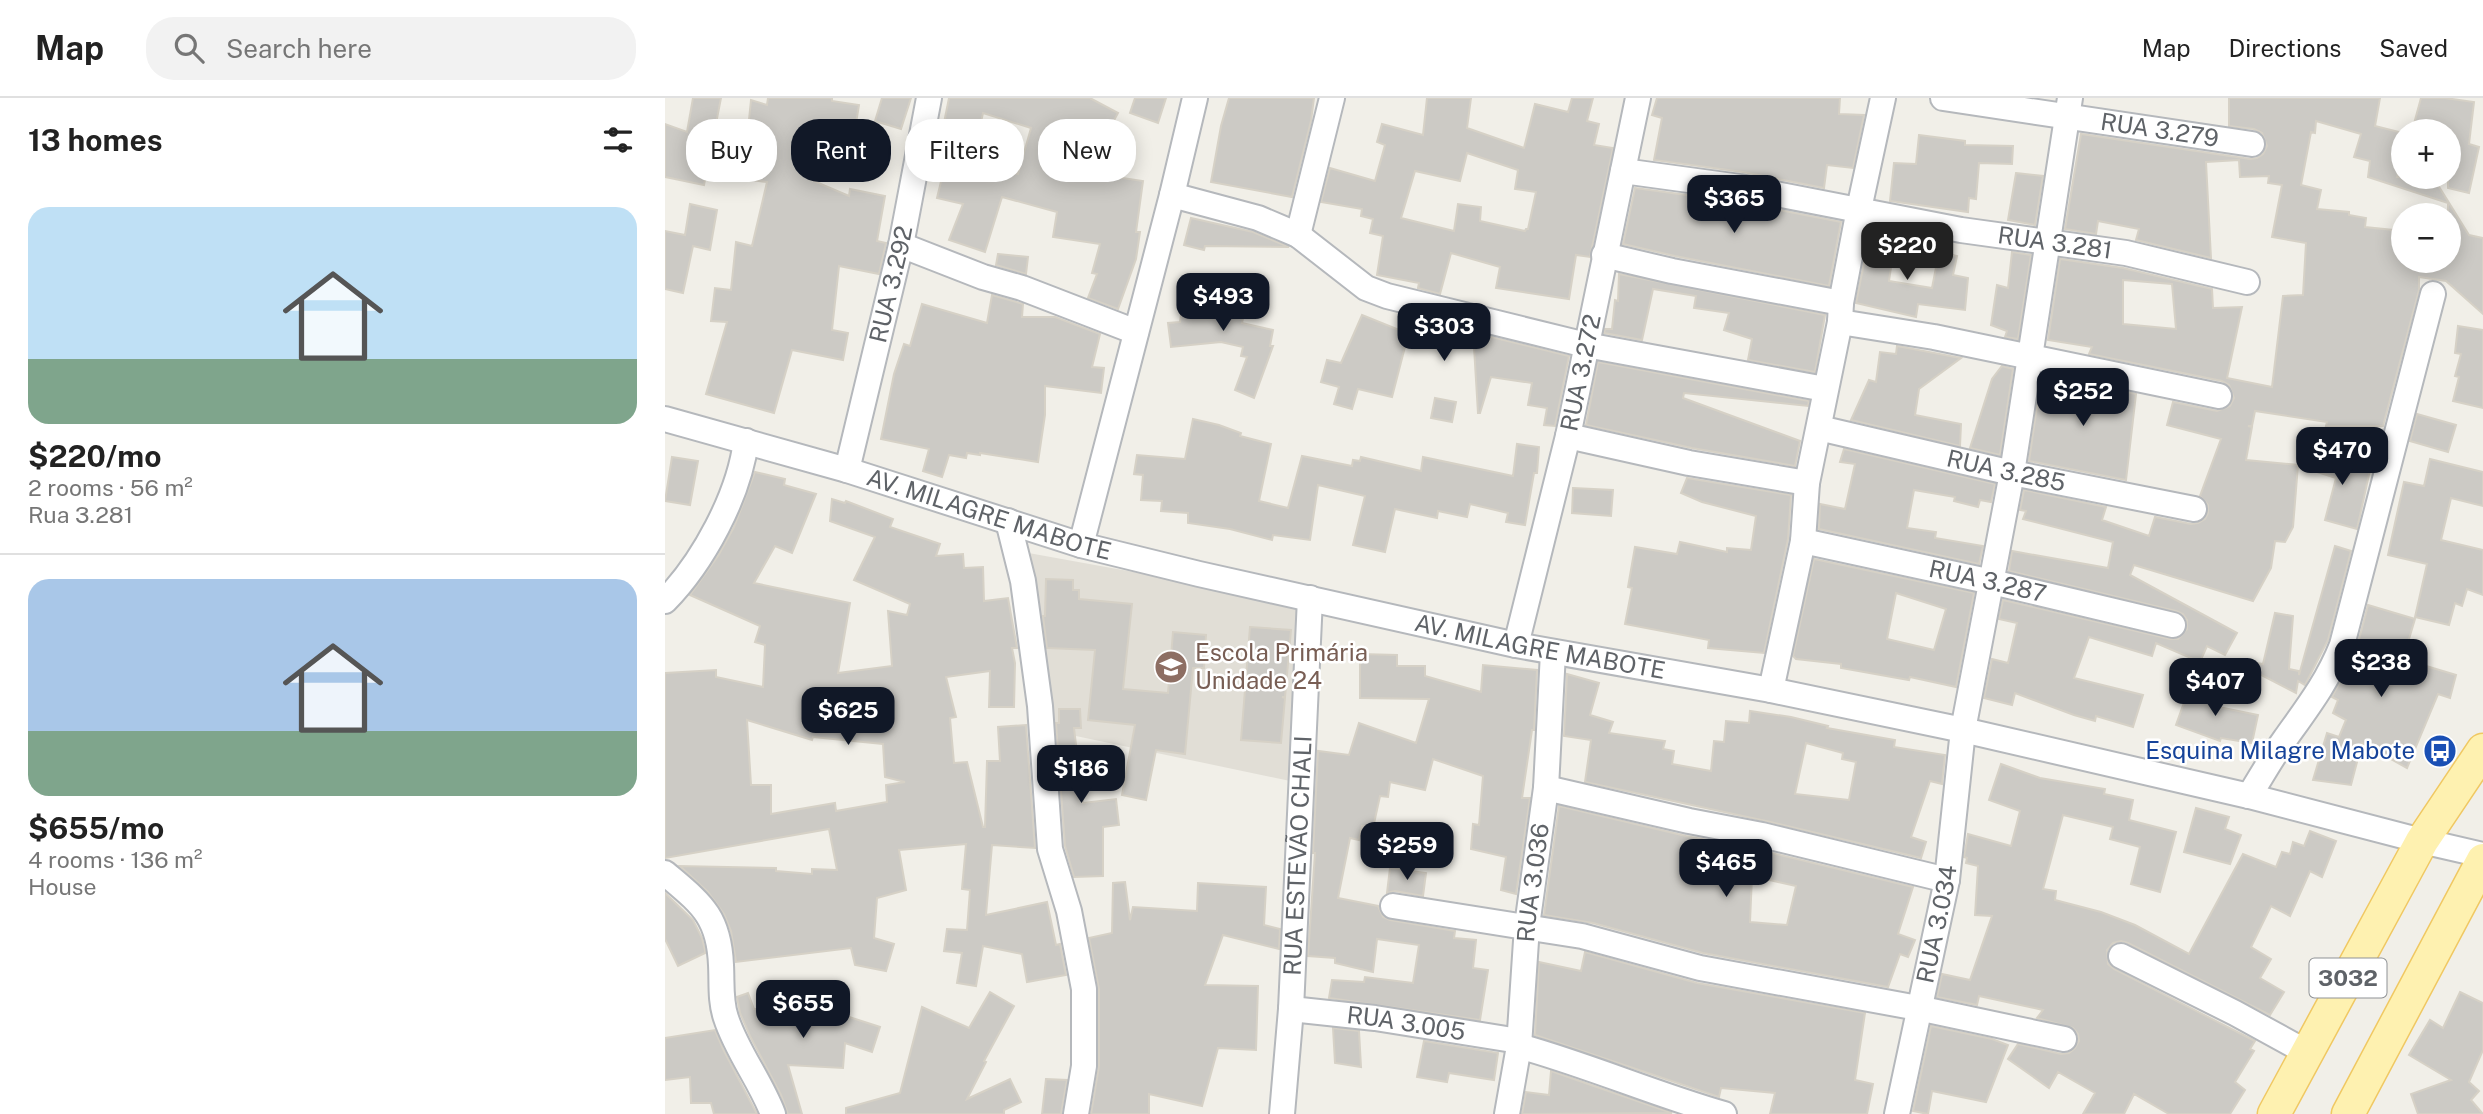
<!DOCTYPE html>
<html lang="en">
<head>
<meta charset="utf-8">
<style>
	:root { --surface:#fff; --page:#f2f2f2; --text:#222; --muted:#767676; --line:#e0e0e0; --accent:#111827 }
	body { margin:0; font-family:"Public Sans",sans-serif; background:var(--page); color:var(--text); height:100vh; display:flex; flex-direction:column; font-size:26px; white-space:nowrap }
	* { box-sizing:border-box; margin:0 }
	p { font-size:23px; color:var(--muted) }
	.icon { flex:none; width:38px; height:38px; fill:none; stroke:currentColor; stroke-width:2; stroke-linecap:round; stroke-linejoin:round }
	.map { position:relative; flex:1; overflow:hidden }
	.panel { display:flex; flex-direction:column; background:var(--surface); width:665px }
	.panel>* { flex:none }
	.top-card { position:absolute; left:21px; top:21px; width:665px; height:63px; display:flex; gap:14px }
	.controls { position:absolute; left:1726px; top:21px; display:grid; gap:14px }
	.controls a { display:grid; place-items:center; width:70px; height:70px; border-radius:50%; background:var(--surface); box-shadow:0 4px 18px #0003; font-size:35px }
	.price { position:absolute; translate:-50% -60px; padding:0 16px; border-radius:14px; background:var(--accent); color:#fff; font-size:23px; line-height:46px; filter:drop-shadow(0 2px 4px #0008) }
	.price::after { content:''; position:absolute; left:50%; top:42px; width:21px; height:16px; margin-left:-10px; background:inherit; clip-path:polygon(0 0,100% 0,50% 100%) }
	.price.current { background:#222; color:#fff }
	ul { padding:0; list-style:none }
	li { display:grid; align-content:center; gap:14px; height:371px; padding:0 28px }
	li+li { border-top:2px solid var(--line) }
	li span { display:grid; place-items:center; height:217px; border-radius:21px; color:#555 }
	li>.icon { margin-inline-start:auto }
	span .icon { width:126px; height:126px; fill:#fffc; stroke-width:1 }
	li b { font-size:30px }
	h2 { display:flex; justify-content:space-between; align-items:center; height:84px; padding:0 28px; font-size:30px }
	.chip { padding:0 24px; border-radius:28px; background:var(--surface); box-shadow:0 4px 18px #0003; font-size:24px; line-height:63px }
	.chip.current { background:var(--accent); color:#fff }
	header { display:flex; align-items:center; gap:42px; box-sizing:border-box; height:98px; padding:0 35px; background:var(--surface); border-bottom:2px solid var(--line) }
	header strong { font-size:33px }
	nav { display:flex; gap:38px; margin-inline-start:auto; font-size:24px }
	.search { width:490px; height:63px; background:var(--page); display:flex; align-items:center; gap:18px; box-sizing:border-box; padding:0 24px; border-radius:28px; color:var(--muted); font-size:26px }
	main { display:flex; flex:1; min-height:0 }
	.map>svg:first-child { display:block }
	.education { fill:#e1ded6 }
	.building { fill:#cccac5; stroke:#d6d1c6; stroke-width:2; fill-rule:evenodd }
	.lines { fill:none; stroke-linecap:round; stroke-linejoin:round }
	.minor-casing { stroke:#b5b8bc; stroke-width:28 }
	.major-casing { stroke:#f0c862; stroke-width:35 }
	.minor { stroke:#fff; stroke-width:24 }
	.major { stroke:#fef1b0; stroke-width:32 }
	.labels { text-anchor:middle; stroke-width:5; stroke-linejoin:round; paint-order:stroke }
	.shield { fill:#fff; stroke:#8f9295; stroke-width:2 }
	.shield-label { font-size:23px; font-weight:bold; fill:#5f6368 }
	.street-label { font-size:24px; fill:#5f6368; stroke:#fff }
	.education-label { font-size:24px; fill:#785e54; stroke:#fff; text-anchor:start }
	.transit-label { font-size:24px; fill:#164399; stroke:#fff; text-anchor:end }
</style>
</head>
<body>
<header>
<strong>Map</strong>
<div class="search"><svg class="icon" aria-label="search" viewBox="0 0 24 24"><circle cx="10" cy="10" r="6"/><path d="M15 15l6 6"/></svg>Search here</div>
<nav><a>Map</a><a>Directions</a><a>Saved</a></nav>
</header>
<main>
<section class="panel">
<h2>13 homes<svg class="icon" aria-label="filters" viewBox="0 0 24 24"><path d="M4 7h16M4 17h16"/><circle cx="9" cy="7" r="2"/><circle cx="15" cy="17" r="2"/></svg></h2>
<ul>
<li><span style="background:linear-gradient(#bfe0f5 70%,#7fa58c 0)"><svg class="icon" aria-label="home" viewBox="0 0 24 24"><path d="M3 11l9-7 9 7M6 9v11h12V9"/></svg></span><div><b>$220/mo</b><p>2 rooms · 56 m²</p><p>Rua 3.281</p></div></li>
<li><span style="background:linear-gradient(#a9c7e8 70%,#7fa58c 0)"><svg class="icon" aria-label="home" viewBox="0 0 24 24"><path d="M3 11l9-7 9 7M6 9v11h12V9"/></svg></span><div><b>$655/mo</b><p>4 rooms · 136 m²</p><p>House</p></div></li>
</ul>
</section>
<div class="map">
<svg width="1818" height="1016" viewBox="0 0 1818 1016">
	<rect width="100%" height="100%" fill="#f1efe8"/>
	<!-- education -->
	<path class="education" d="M358 454 640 505 630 684 387 633Z"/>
	<!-- building -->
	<g class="building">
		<path d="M28 0H56L39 87 0 79V26L22 34Z"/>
		<path d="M103 0H167V3L194 7 187 49 149 43 144 81 184 98 185 91 220 98 212 143 221 145 214 176 174 168 167 232 183 235 178 262 127 252 109 315 41 296 62 224 46 223 50 190 66 192 71 144 87 148 102 84 78 81 86 2 102 7Z"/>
		<path d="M217 0H246L236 31 210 23Z"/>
		<path d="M284 0H425L453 15 424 69 452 74 451 79 478 83 471 134H475L471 161 453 211 423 200 432 176 427 175 435 146 388 139 392 114 337 99 320 154 284 142 298 106 272 100 280 67 271 64ZM318 15 366 30 353 76 307 64Z"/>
		<path d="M470 0H501L493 25 465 15Z"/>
		<path d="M564 0H649L646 23 627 99 546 84 556 28Z"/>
		<path d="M762 0H806L802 30 859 50 870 6 903 14 907 0H928L922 23 934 26 929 47 948 50 925 159 911 157 904 201 831 190 835 169 786 155 775 196 753 190 754 185 712 177 718 138 705 135 708 121 696 118 697 111 656 104 665 70 710 83 720 47 712 44 717 26 758 37ZM802 55 853 72 850 91 871 94 863 131H861L860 133 815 123 816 109 793 106 789 133 736 120 750 73 795 83Z"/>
		<path d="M992 0H1175L1174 16 1199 17 1188 70 1162 67 1159 90 1078 74 989 62 997 20 987 17Z"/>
		<path d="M1564 0H1715L1710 28 1738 35V61L1732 79H1768L1804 137 1818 140V216L1781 183 1754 179V192L1718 328H1661L1662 324 1590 313 1587 328H1583L1587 329 1581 362 1633 367 1628 429 1620 444 1610 443 1606 470 1588 503 1469 467 1465 477 1572 535 1560 557 1542 548 1535 564 1491 545 1487 558 1424 539 1409 580 1478 597 1468 629 1431 618 1430 623 1409 617 1350 595 1347 607 1319 600 1327 561 1343 565 1352 525 1334 521 1338 502 1505 541H1513L1522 531V522L1518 516 1511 513 1344 473 1347 453 1443 470 1448 444 1358 421 1361 413 1355 412 1359 392 1441 409 1437 422 1484 438 1490 419 1526 426 1533 425 1540 421 1543 415V407L1535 398 1556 341 1502 327 1508 304 1552 313 1565 308 1569 300 1564 287 1557 283 1424 256 1427 249 1383 242 1395 161 1458 170 1547 191 1548 210 1577 209 1562 280 1607 289 1618 198 1638 197 1641 145 1607 139 1617 87 1603 85 1604 78 1575 79 1574 62 1541 64 1546 160 1471 142 1474 131 1433 123 1431 136 1400 131 1416 36 1585 61 1592 60 1598 56 1602 48 1597 35 1589 31 1564 28ZM1651 23 1696 36 1689 59 1705 63 1703 79 1783 105V163H1738V133L1700 129 1701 120 1684 117V114L1652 111 1656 92 1636 87 1646 34 1650 35ZM1458 182 1507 186 1511 231 1458 226Z"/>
		<path d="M1756 0H1780L1809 4 1804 46 1814 49 1804 95 1783 90V33H1747Z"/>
		<path d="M1254 37 1300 43V47L1348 48 1347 66 1314 65 1311 101 1304 100 1303 114 1225 103 1229 65 1251 66Z"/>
		<path d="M1351 75 1378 78 1370 127 1343 122Z"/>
		<path d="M970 90 1073 104 1176 124 1164 188 1010 158 958 146Z"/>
		<path d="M25 106 52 112 45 152 28 148 18 195 0 191V133L20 137Z"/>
		<path d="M526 120 588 134 624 149 540 148 539 152 519 147Z"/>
		<path d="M1206 130 1232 135 1218 168 1226 169 1224 183 1267 190 1274 154 1292 158 1288 177 1303 180 1300 212 1253 206 1251 219 1191 205Z"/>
		<path d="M1347 154 1366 157 1353 241 1340 239 1342 233 1326 227 1332 187 1343 190Z"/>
		<path d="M333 156 363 159 361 176 331 167Z"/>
		<path d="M954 176 1160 217 1150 274 1083 262 1087 241 1059 232 1064 215 1029 210 1031 198 988 191 977 242 939 235 940 231H947L950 202 953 203Z"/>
		<path d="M520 189 540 192 539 196 581 206 577 225 608 232 605 248H608L589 300 570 292 582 259 576 258 578 249 556 244 506 249 503 225 515 224Z"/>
		<path d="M327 197 358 206 357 219H390L435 236 427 269 439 270 436 295 380 288V317L373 364 315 355V357L302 355 301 360 284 357 277 379 258 373 264 351 216 341 229 276 239 246 245 248 257 206 322 225Z"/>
		<path d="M697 217 739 234 744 219 904 258 890 328 879 327 882 310 863 307 867 285 826 279 815 315H813L809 249 741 245 727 299 693 291 687 311 669 306 674 289 656 284 662 262 676 265Z"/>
		<path d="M1793 228 1818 232V310L1788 303 1794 279 1790 278 1796 256 1790 255Z"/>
		<path d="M1232 248 1296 260 1254 291 1250 317 1296 326 1295 348 1186 322 1204 282 1211 284 1215 254 1231 256Z"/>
		<path d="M933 264 1144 303 1143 308 1019 295 1018 300 1135 343 1130 368 1027 350 921 327Z"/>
		<path d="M1337 268 1348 271 1335 357 1305 350 1327 281Z"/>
		<path d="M1376 282 1415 284 1471 296 1461 382 1364 363Z"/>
		<path d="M770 300 791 304 787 324 766 320Z"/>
		<path d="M1752 316 1791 327 1783 354 1745 343Z"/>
		<path d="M528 321 554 327 576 335 575 338 606 346 594 403 623 410 637 358 687 368 688 362 695 363 696 359 756 373 758 359 848 378 852 346 874 349 872 375H869L860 427 841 424 843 415 805 406 802 419 773 413 772 420 730 411 720 454 688 447 700 398 653 387 645 442 608 437 607 442 565 431 523 425V415L496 413 497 403 476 402 478 377 469 376 472 357 520 361Z"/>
		<path d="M1651 350 1688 362 1687 368 1705 372 1692 431 1660 422 1671 380 1643 371Z"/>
		<path d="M1179 351 1330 386 1326 404 1315 402 1313 409 1289 403 1290 399 1249 392 1242 430 1271 434 1270 440 1318 448 1314 466 1154 431 1155 406 1180 411 1190 366 1175 364Z"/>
		<path d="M7 359 33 363 25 407 0 403Z"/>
		<path d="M1765 361 1818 374V408L1786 400 1776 442 1818 452V497L1802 491 1797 508 1790 505 1784 527 1750 519 1762 466 1723 457 1739 384 1759 388Z"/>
		<path d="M90 374 120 381 119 387 151 396 127 455 110 448 89 485 185 505 173 575 227 568 223 513 242 517 245 506 189 482 210 439 165 423 167 401 180 405 181 403 228 421 225 429 275 446 271 458 298 456 299 470 318 469 319 503 343 500 352 550H347L350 565 349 609H324L325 573 281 579 291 619 285 620 289 665 302 664 318 729H320L322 663H335L333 629 361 627 370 750 327 747 321 817 382 804 391 847 395 846 401 877 362 884 357 856 318 848 311 888 292 885 297 855 279 853 282 831 302 832 305 792 297 791 301 746 234 752 241 792 212 800 209 840 229 846 221 873 190 867 186 850 71 864 66 833 59 816 43 794 15 768 111 770V773L147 776V771L172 772 164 731 0 760V575L51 572V579L98 589 100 547 90 544 95 528 25 497 53 458 69 429ZM82 622 147 642 148 639 218 646 220 679 240 684 221 687 222 704 171 713 170 705 106 716V687H86Z"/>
		<path d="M1022 380 1126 397 1123 441 1099 555 1043 550 1044 542 960 526 967 490 963 489 970 449 1012 456 1015 444 1062 454V450L1086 452 1091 418 1037 404 1016 395Z"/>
		<path d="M908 390 948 392 946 418 907 415Z"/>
		<path d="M1670 448 1686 453 1663 542 1640 587 1633 583 1631 595 1577 567 1579 563 1598 566 1610 515 1628 518 1624 571 1634 573V577Z"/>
		<path d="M1149 461 1309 495 1291 589 1245 579 1244 582 1176 570V566L1131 561 1128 558ZM1231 495 1281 511 1269 552 1222 541Z"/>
		<path d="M381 481 408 482V492H414V501L467 506 458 591 503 595 508 534 541 537 539 570H528L520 656 491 652 481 702 457 697 470 627 423 622 430 552 382 550 378 518H380Z"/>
		<path d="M1703 507 1750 521 1738 561 1791 577 1785 600 1773 596 1742 670 1697 645 1686 687 1648 682 1662 635 1674 639 1681 622 1668 615 1673 602 1667 599 1691 553Z"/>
		<path d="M585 529 626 532 620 599H617L620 600 616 645 576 642Z"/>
		<path d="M695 556 732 557V568H760V578L816 594 818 567 872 572 869 632H867L857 700H865L851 796 836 792 841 759 806 751 808 726 814 727 818 678 768 661 760 692 725 684 723 699 715 698 708 730 697 728 694 742 685 740 673 800 713 808 718 819 725 822 790 833 789 840 811 842 808 870 823 872 815 922 664 900 667 882 699 884 700 879 748 885 754 847 712 841 708 874 670 865V860L643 858 650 755H648L653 653 684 657 694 625 751 645 764 601 695 600Z"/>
		<path d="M902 576 934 585 925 617 948 624 944 635 1000 643 998 651 1009 653 1007 666 1046 673 1049 643 1059 644 1061 623 1084 625 1085 613 1126 619 1163 628 1162 630 1230 642 1229 649 1280 657 1277 686 1265 683 1246 739 1261 744 1256 760 1101 723 920 684 926 642 899 638ZM1141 645 1178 655 1177 661 1191 664 1184 702 1130 696Z"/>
		<path d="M1526 585 1549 594 1544 607 1593 617 1587 645 1556 640 1555 643 1511 627Z"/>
		<path d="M394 611H415L416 630H409L418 705 451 701 454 727 438 729V778L409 779 400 748 391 625H394Z"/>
		<path d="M1336 666 1375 680 1440 691 1439 696 1468 702 1464 722 1511 734 1495 794 1466 786 1475 749 1445 741 1448 729 1398 717 1378 791 1391 793 1390 802 1436 814 1470 827 1524 856 1578 756 1611 769 1617 754 1625 756 1628 744 1639 748 1645 733 1671 743 1657 779 1645 773 1625 818 1606 808 1586 849 1606 861 1595 880 1619 894 1605 917 1463 845 1456 843 1448 845 1442 852 1443 866 1449 871 1590 943 1585 951 1589 953 1570 984 1580 992 1565 1016H1504L1469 996 1459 1016H1418L1430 995 1393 974 1384 990 1343 961 1353 946 1396 956 1404 955 1410 950 1414 943 1413 936 1408 930 1372 920 1378 912 1314 898 1312 907 1272 899 1277 876 1305 882 1327 818 1310 817 1313 768 1301 765 1302 760 1299 759 1303 736 1346 748 1355 713 1324 702Z"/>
		<path d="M894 708 1021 738 1094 752 1248 789 1233 836 1250 842 1243 859 1235 856 1223 889 1038 855 928 825 879 817ZM1087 778 1131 788 1122 827 1085 824Z"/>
		<path d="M1531 710 1564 719 1560 731 1576 737 1565 766 1519 754Z"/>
		<path d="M725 770 761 775 758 798 730 793 722 795Z"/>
		<path d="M460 784 465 822 468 809 532 813 533 785 601 789 599 827 615 831 614 851 558 837 540 887 593 888 591 952 553 950 537 1008 484 996V1016H426L434 968V891L424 840 447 835 448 785Z"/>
		<path d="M0 795 28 822 37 840 40 852V855L13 868 0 841Z"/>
		<path d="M920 854 1032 885 1200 915 1190 982 1208 986 1202 1016H1105L1110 995 1056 990 1054 999 870 937 874 864 916 873Z"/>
		<path d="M325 894 349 908 319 963 321 964 302 1001 345 981 356 1004 339 1012V1016H181V1010L235 995 257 909 304 930Z"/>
		<path d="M1795 894 1818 905V952L1804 984 1814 993 1806 1002 1818 1016H1753L1746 996 1786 982 1744 957 1765 922 1778 930Z"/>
		<path d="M83 895 89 911 179 908 175 916 215 929 207 954 180 945 178 970 123 967 137 1016H123L116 997 85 938 75 915 72 899Z"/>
		<path d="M1266 928 1327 941 1343 947 1321 1004 1267 993 1263 1016 1248 1013Z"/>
		<path d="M668 930 694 933 696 969 670 965Z"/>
		<path d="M50 932 58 951 92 1016H49L46 1005H26L25 979 0 982V940Z"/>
		<path d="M759 943 833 955 829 982 784 975 782 984 752 979Z"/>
		<path d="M886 973 926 987 1007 1015 857 1016 861 994 884 997Z"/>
		<path d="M381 981 402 982 396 1016H377Z"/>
	</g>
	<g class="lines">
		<defs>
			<g id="minor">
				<path id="s1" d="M1278 0 1587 46"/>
				<path id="s2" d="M958 73 1075 89 1296 132 1461 155 1582 184"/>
				<path d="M507 97 593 120 633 137 701 190 722 198 921 247 1160 291"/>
				<path d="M633 137 667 0"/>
				<path d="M236 147 318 179 357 190 471 234"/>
				<path d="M939 157 1007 173 1176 205"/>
				<path d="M1175 224 1269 239 1554 298"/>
				<path id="s3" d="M0 321 182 372 416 447 534 476 851 547 1106 592 1298 632 1584 698 1757 743 1818 757"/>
				<path id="s4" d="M1154 330 1347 375 1529 411"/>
				<path d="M903 338 1024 365 1142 385"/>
				<path id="s5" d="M182 372 236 147 264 0"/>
				<path d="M343 423 358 483 375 608 385 751 404 813 419 891V968L411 1016"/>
				<path id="s6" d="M1138 443 1327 484 1508 527"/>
				<path d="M416 447 507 97 530 0"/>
				<path d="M0 503C38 464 74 398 81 343"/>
				<path id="s7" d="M851 547 903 338 973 0"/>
				<path d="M1106 592 1138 443 1142 385 1175 224 1176 205 1194 111 1218 0"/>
				<path d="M881 690 1024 723 1097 737 1282 782"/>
				<path d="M1584 698C1596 679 1607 659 1620 641 1642 610 1663 583 1677 547L1768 196"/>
				<path d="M0 775C35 805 54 817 56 867 57 884 55 903 61 920 72 954 95 982 108 1016"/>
				<path d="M728 808 917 838 1035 870 1253 910 1399 941"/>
				<path d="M1456 858 1570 915 1643 955"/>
				<path id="s8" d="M626 911 710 920 854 943"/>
				<path d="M854 948C923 967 989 996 1059 1016"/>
				<path id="s9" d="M617 1016 626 911 645 500"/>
				<path id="s10" d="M842 1016 854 948 862 828 881 690 888 554"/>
				<path id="s11" d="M1232 1016 1282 782 1298 632 1347 375 1405 0"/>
			</g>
			<g id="major">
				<path d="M1609 1016 1757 743 1818 652"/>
				<path d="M1683 1016 1818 762"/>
			</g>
		</defs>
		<!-- minor casing -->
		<use href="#minor" class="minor-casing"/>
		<!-- major casing -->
		<use href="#major" class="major-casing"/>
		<!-- minor -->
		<use href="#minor" class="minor"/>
		<!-- major -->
		<use href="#major" class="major"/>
	</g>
	<!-- icons -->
	<defs>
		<symbol id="school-disc" viewBox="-11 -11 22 22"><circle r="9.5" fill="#8d6e63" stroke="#fff"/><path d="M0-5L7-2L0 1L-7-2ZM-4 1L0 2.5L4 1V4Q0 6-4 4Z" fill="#fff"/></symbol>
		<symbol id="bus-disc" viewBox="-11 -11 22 22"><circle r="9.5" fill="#1a4fb4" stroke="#fff"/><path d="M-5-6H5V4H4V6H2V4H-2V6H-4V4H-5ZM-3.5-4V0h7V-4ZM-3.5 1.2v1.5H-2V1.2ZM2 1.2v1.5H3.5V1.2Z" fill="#fff"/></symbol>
	</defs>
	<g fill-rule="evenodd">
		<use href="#school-disc" x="487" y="550" width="38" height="38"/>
		<use href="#bus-disc" x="1756" y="634" width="38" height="38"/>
	</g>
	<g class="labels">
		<!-- shield labels -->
		<rect class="shield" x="1644.5" y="860.5" width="77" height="39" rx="5"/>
		<g class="shield-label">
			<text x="1683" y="888">3032</text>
		</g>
		<!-- street labels -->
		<g class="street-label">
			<text dy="8" stroke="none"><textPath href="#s1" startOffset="219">RUA 3.279</textPath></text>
			<text dy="8" stroke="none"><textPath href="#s2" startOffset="438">RUA 3.281</textPath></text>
			<text dy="8" stroke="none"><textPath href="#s5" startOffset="191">RUA 3.292</textPath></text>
			<text dy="8" stroke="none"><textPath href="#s7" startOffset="280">RUA 3.272</textPath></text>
			<text dy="8" stroke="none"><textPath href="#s4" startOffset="192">RUA 3.285</textPath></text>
			<text dy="8" stroke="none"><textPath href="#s3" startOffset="338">AV. MILAGRE MABOTE</textPath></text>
			<text dy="8" stroke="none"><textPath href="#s6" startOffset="189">RUA 3.287</textPath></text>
			<text dy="8" stroke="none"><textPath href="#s3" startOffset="905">AV. MILAGRE MABOTE</textPath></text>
			<text dy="8" stroke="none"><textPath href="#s9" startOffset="259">RUA ESTEVÃO CHALI</textPath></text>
			<text dy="8" stroke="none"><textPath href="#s10" startOffset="233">RUA 3.036</textPath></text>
			<text dy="8" stroke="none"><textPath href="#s11" startOffset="194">RUA 3.034</textPath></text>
			<text dy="8" stroke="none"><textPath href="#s8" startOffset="116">RUA 3.005</textPath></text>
		</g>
		<!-- education labels -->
		<g class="education-label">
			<text x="530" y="563">Escola Primária<tspan x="530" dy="28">Unidade 24</tspan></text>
		</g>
		<!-- transit labels -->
		<g class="transit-label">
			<text x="1750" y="661">Esquina Milagre Mabote</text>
		</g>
	</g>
</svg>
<div class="controls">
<a>+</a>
<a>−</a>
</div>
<b class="price" style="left:1069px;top:137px">$365</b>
<b class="price current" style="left:1242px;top:184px">$220</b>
<b class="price" style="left:558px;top:235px">$493</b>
<b class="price" style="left:779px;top:265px">$303</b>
<b class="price" style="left:1418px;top:330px">$252</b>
<b class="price" style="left:1677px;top:389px">$470</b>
<b class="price" style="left:1716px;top:601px">$238</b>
<b class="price" style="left:1550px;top:620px">$407</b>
<b class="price" style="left:183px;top:649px">$625</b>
<b class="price" style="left:416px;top:707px">$186</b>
<b class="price" style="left:742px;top:784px">$259</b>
<b class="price" style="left:1061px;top:801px">$465</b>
<b class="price" style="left:138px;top:942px">$655</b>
<div class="top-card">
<a class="chip">Buy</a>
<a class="chip current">Rent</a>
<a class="chip">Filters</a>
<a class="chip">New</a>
</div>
</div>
</main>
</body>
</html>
